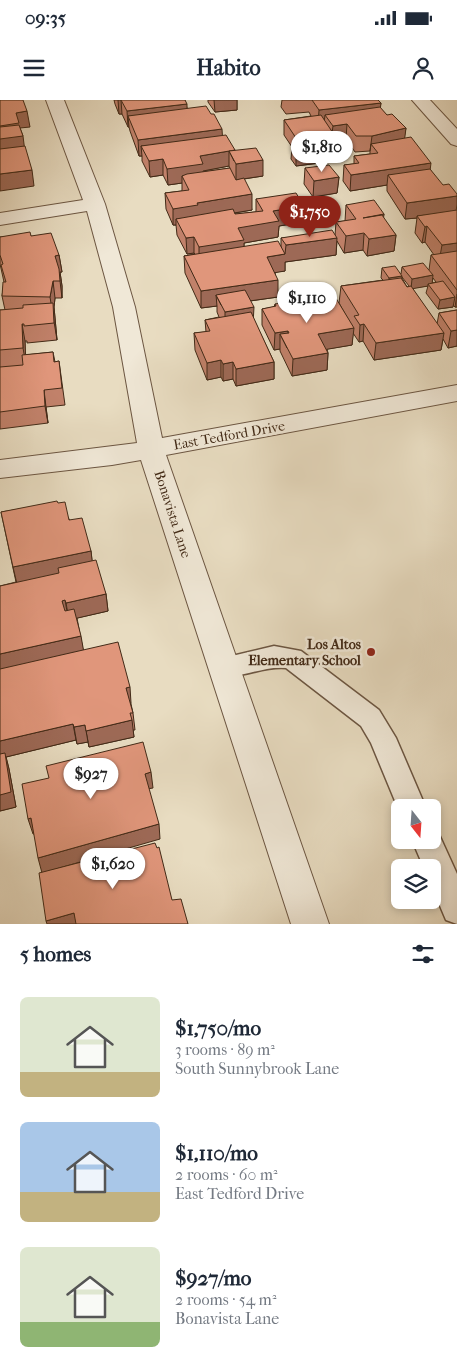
<!DOCTYPE html>
<html lang="en">
<head>
<meta charset="utf-8">
<style>
	:root { --surface:#fff; --page:#f2f2f3; --text:#1f2937; --muted:#747a83; --accent:#8f2418 }
	body { margin:0; font-family:"IM FELL French Canon",serif; background:var(--page); color:var(--text); height:100vh; display:flex; flex-direction:column; font-size:19px; white-space:nowrap }
	* { box-sizing:border-box; margin:0 }
	p { font-size:16px; color:var(--muted) }
	.icon { flex:none; width:28px; height:28px; fill:none; stroke:currentColor; stroke-width:2; stroke-linecap:round; stroke-linejoin:round }
	.map { position:relative; height:824px; overflow:hidden }
	.sheet { display:flex; flex-direction:column; background:var(--surface); flex:1 }
	.sheet>* { flex:none }
	.needle { width:32px; rotate:163deg }
	.buttons { position:absolute; left:391px; top:699px; display:grid; gap:10px }
	.buttons a { display:grid; place-items:center; width:50px; height:50px; border-radius:8px; background:var(--surface); box-shadow:0 2px 8px #0003; font-size:25px }
	.price { position:absolute; translate:-50% -42px; padding:0 11px; border-radius:18px; background:#fff; color:#222; font-size:16px; line-height:32px; filter:drop-shadow(0 1px 2px #0008) }
	.price::after { content:''; position:absolute; left:50%; top:30px; width:15px; height:11px; margin-left:-8px; background:inherit; clip-path:polygon(0 0,100% 0,50% 100%) }
	.price.selected { background:var(--accent); color:#fff }
	ul { padding:0; list-style:none }
	li { display:flex; align-items:center; gap:15px; height:125px; padding:0 20px }
	li span { display:grid; place-items:center; flex:none; width:140px; height:100px; border-radius:8px; color:#555 }
	li>.icon { margin-inline-start:auto }
	span .icon { width:60px; height:60px; fill:#fffc; stroke-width:1 }
	li b { font-size:21px }
	h2 { display:flex; justify-content:space-between; align-items:center; height:60px; padding:0 20px; font-size:21px }
	.status { display:flex; justify-content:space-between; align-items:center; height:35px; padding:0 25px; background:var(--surface); direction:ltr }
	.status svg { height:14px; fill:currentColor }
	header { display:flex; justify-content:space-between; align-items:center; height:65px; padding:0 20px; background:var(--surface); font-size:22px; font-weight:800 }
	.map>svg:first-child { display:block }
	.lines { fill:none; stroke-linecap:round; stroke-linejoin:round }
	.service-casing { stroke:#6c5642; stroke-width:3 }
	.minor-casing { stroke:#6c5642; stroke-width:2 }
	.service { fill:#f0e8d7; fill-rule:evenodd }
	.minor { fill:#f0e8d7; fill-rule:evenodd }
	.wall { fill:#c1816a; stroke:#422a17; fill-rule:evenodd }
	.shaded-wall { fill:#9d6956; stroke:#422a17 }
	.building { fill:#e0967b; stroke:#422a17 }
	.poi-dot { fill:#8f2418; stroke:#f0e8d7; stroke-width:2 }
	.labels { text-anchor:middle; stroke-width:5; stroke-linejoin:round; paint-order:stroke }
	.street-label { font-size:14px; fill:#422a17; stroke:#f0e8d7 }
	.poi-label { font-size:14px; font-weight:bold; fill:#422a17; stroke:#f0e8d7; text-anchor:end }
</style>
</head>
<body>
<div class="status"><b>09:35</b><svg viewBox="0 0 49 12"><path d="M0 12V9h3v3zM5 12V6h3v6zM10 12V3h3v9zM15 12V0h3v12zM26 1h20v11H26zM47 4h2v5h-2z"/></svg></div>
<header><svg class="icon" aria-label="menu" viewBox="0 0 24 24"><path d="M4 6h16M4 12h16M4 18h16"/></svg>Habito<svg class="icon" aria-label="person" viewBox="0 0 24 24"><circle cx="12" cy="8" r="4"/><path d="M4 21q1-7 8-7t8 7"/></svg></header>
<div class="map">
<svg width="457" height="824" viewBox="0 0 457 824">
	<rect width="100%" height="100%" fill="#e8dcc1"/>
	<filter id="stains"><feTurbulence type="fractalNoise" baseFrequency=".004" numOctaves="4"/><feColorMatrix values="0 0 0 0 .2 0 0 0 0 .09 0 0 0 0 .02 0 0 0 .5 -.17"/></filter>
	<radialGradient id="worn" r=".72"><stop offset=".6" stop-color="#630" stop-opacity="0"/><stop offset="1" stop-color="#630" stop-opacity=".3"/></radialGradient>
	<g class="lines">
		<defs>
			<g id="service">
				<path d="M274 546 301 551 379 610 396 638 426 708H400V713L371 643 361 626 286 568C262 565 237 582 215 574L211 567 215 560Z"/>
				<path d="M432 729 437 730 457 774V824L446 820 432 787V768H424L412 740H432Z"/>
			</g>
			<g id="minor">
				<path d="M46 0H64L105 104 135 207 162 338 457 285V301L166 355 329 824H291L141 360 112 365 0 378V360L137 343 113 207 87 111 0 125V113L83 100Z"/>
				<path d="M412 0H430L457 29V46L451 44Z"/>
			</g>
		</defs>
		<!-- service casing -->
		<use href="#service" class="service-casing"/>
		<!-- minor casing -->
		<use href="#minor" class="minor-casing"/>
		<!-- service -->
		<use href="#service" class="service"/>
		<!-- minor -->
		<use href="#minor" class="minor"/>
	</g>
	<!-- wall -->
	<g class="wall">
		<path d="M114 0H185L187 8 222 36 235 50V51L263 76 244 79 252 110 235 113V114L256 112V99L304 106 303 122 279 126 278 137 244 143V147H281V138L335 135 336 122 345 121 346 105 384 114 383 118 396 135 394 151 367 156 363 150 344 153 337 141 336 155 285 162V171L275 172 278 197 250 201 253 218 274 262V279L236 286 233 279 223 281 221 277 207 280 195 250 194 233 206 232 205 220 219 217 217 212V206L201 208 185 173 184 156 195 154 194 153 187 154 177 135 176 125H173L166 109 165 93 182 91V83L168 85 163 75 150 77 142 61V56H139L130 31 129 27H128L122 14H119L115 4ZM229 66 230 68 203 72V71Z"/>
		<path d="M208 0H237V10L215 12 208 2Z"/>
		<path d="M282 0H378L381 3 380 8 387 15 406 28 404 38 430 69 456 111 457 110V207H455L453 205V207L438 209 426 193 428 186 412 188 437 224 439 213 457 210V246L448 248 443 239 441 250 374 260 363 241 359 242 353 233 352 245 327 249 328 253 327 270 292 276 280 251V249L274 250 262 225V209L274 207 275 204 353 228 339 203 341 186 383 180 381 178 382 168 401 174 402 167 429 170 431 155H434L425 142 422 143 415 133 417 118 405 119 387 91V85L350 91 343 81 344 65 354 64V56L370 54V51L355 52 346 39 333 41 336 45 335 61 296 66 291 59 292 47 284 35V20L311 16 309 12 286 14 281 7ZM402 177 409 186 407 187 402 178ZM433 178 436 182 432 183Z"/>
		<path d="M305 68 339 77 337 93 313 97 304 84Z"/>
		<path d="M31 136 59 155 62 172H60L62 186V198H55L54 207 57 240 27 243V241H25V255L53 252 55 262 59 261 65 305 46 307 48 323 0 329V210H5L2 196 4 182 0 164V137Z"/>
		<path d="M58 403 91 451 92 461 106 494 108 511 77 518 83 550 131 603V604L133 613 135 630H133L134 637 89 647 88 642 77 644 76 640 6 657 9 669 16 707 0 711V486L16 482 1 412Z"/>
	</g>
	<!-- shaded-wall -->
	<g class="shaded-wall">
		<path d="M118 0H121L122 14H119Z"/>
		<path d="M214 0H237V10L215 12Z"/>
		<path d="M381 3 379 19 325 15 324 24 318 25 319 10Z"/>
		<path d="M187 4V19L128 16 129 27H128L127 11Z"/>
		<path d="M27 11 30 27 20 28 23 36 25 52 0 55V26L16 13Z"/>
		<path d="M347 24 346 39 333 41 336 45 335 61 296 66V38L302 37 301 50 328 33H332L333 26Z"/>
		<path d="M406 28 404 44H371L370 51 372 36Z"/>
		<path d="M222 29 223 45 141 46 142 56H139L138 40Z"/>
		<path d="M235 50 234 61 229 51V66L203 71V80L182 76V83L168 85 167 69 200 56Z"/>
		<path d="M163 59V75L150 77 149 61Z"/>
		<path d="M263 60V76L236 80V64Z"/>
		<path d="M431 63 429 79 388 75 387 85 350 91 351 75Z"/>
		<path d="M32 70 34 86 0 91V74Z"/>
		<path d="M339 77 337 93 313 97 314 81Z"/>
		<path d="M252 94V110L198 119H176V125H173V109L197 103Z"/>
		<path d="M457 96V104L456 112 417 116V118L405 119 407 103Z"/>
		<path d="M304 106 303 122 279 126 278 137 244 143V156L199 163V147L273 111Z"/>
		<path d="M384 114 382 130 364 134 363 150 344 153 346 136 363 118Z"/>
		<path d="M427 126 425 142 422 143 425 127Z"/>
		<path d="M396 135 394 151 367 156 369 139Z"/>
		<path d="M194 137V153L187 154 186 138Z"/>
		<path d="M337 138 336 155 285 162V171L267 174V157L285 154 286 145Z"/>
		<path d="M457 143V159L439 162 442 145Z"/>
		<path d="M59 155 62 172H60L62 186V198L60 181 55 156Z"/>
		<path d="M433 175 432 185 428 184V186L411 189 412 179Z"/>
		<path d="M402 176 401 185 388 187 389 178Z"/>
		<path d="M278 180V197L221 205 216 195 217 206 201 208V191Z"/>
		<path d="M53 181 55 198 54 207 57 240 50 197Z"/>
		<path d="M457 194V207H455Z"/>
		<path d="M455 197 453 207 438 209 440 200Z"/>
		<path d="M254 207 253 224 225 229V212Z"/>
		<path d="M22 224 25 241 26 265 23 248Z"/>
		<path d="M364 224 363 241 359 242 360 225Z"/>
		<path d="M354 228 352 245 317 251 318 234Z"/>
		<path d="M457 230V246L448 248 451 231Z"/>
		<path d="M288 231 287 248 280 234V249L274 250 275 233Z"/>
		<path d="M444 233 441 250 374 260 376 243Z"/>
		<path d="M328 253 327 270 292 276 293 259Z"/>
		<path d="M221 260V277L207 280V263Z"/>
		<path d="M233 262V279L223 281V264Z"/>
		<path d="M274 262V279L236 286V269Z"/>
		<path d="M44 290 46 307 48 323 45 306Z"/>
		<path d="M91 451 93 468 17 484 13 467Z"/>
		<path d="M106 494 108 511 69 520 66 503Z"/>
		<path d="M65 500 68 517 65 518 62 501Z"/>
		<path d="M81 536 84 553 0 570V554Z"/>
		<path d="M130 587 131 603 128 604 126 588Z"/>
		<path d="M132 620 134 637 89 647 86 631Z"/>
		<path d="M73 624 76 640 6 657 9 669 16 707 0 711V641Z"/>
		<path d="M85 625 88 642 77 644 74 627Z"/>
		<path d="M151 672 153 688 147 689 145 674Z"/>
		<path d="M31 718 35 734H33L28 719Z"/>
		<path d="M159 724 160 739 42 773 38 758Z"/>
		<path d="M74 813 77 824H47L46 821Z"/>
	</g>
	<!-- building -->
	<g class="building">
		<path d="M0 0H23L27 11 16 13 19 23 0 26Z"/>
		<path d="M121 0H185L187 4 127 11Z"/>
		<path d="M312 0H378L381 3 319 10Z"/>
		<path d="M206 6 211 14H214L222 29 138 40 128 16Z"/>
		<path d="M380 7 387 15 392 14 406 28 372 36H356L347 24 333 26 325 15Z"/>
		<path d="M321 15 333 33H328L336 45 297 50 292 43 305 41 302 37 296 38 284 20Z"/>
		<path d="M19 25 23 36 0 39V27Z"/>
		<path d="M226 35 235 50 200 56 203 64 167 69 163 59 149 61 141 46Z"/>
		<path d="M411 37 431 63 351 75 344 65 359 63 354 56 378 53 371 44Z"/>
		<path d="M25 46 32 70 0 74V49Z"/>
		<path d="M256 48 263 60 236 64 229 51Z"/>
		<path d="M329 65 339 77 314 81 305 68Z"/>
		<path d="M230 68 236 80 244 78 252 94 197 103 198 105 173 109 165 93 189 90 182 76 187 74Z"/>
		<path d="M430 69 443 85 449 84 457 94V96L407 103 388 75Z"/>
		<path d="M296 93 304 106 273 111 279 121 238 128 244 140 199 147 194 137 186 138 176 119 233 109 235 114 263 111 256 99Z"/>
		<path d="M374 100 384 114 363 118 382 115 396 135 369 139 364 133 346 136 336 122 356 119 346 105Z"/>
		<path d="M457 110V143L442 145 427 126 425 127 417 116Z"/>
		<path d="M332 130 337 138 286 145 281 138Z"/>
		<path d="M30 132 31 136 51 133 59 155 55 156 59 169 60 181H53L50 197 2 196 3 182H6L1 165 3 164 0 155V137Z"/>
		<path d="M278 141 285 154 267 157 278 180 201 191 184 156Z"/>
		<path d="M457 151V190L431 155Z"/>
		<path d="M423 163 433 175 412 179 402 167Z"/>
		<path d="M395 166 402 176 389 178 382 168Z"/>
		<path d="M401 178 407 187 411 186 444 233 376 243 364 224 360 225 354 216 359 215 341 186Z"/>
		<path d="M443 181 455 197 440 200 428 184Z"/>
		<path d="M245 190 254 207 225 212 216 195Z"/>
		<path d="M334 195 354 228 318 234 328 253 293 259 280 234 289 233 288 231 275 233 262 209 276 206 275 204Z"/>
		<path d="M53 203 54 223 24 226V224H22L23 248 0 250V210L23 208V205Z"/>
		<path d="M457 210V230L451 231 439 213Z"/>
		<path d="M251 212 274 262 236 269 233 262 223 264 221 260 207 263 194 233 210 231 205 220Z"/>
		<path d="M53 252 54 262 59 261 62 288 44 290 45 306 0 312V267L23 265 22 255Z"/>
		<path d="M57 401 58 403 65 402 69 420 82 418 91 451 13 467 1 412Z"/>
		<path d="M96 460 106 494 66 503 65 500 62 501 65 511 74 509 81 536 0 554V486L59 473 58 468Z"/>
		<path d="M118 542 130 587 126 588 133 613H130L132 620 86 631 85 625 74 627 73 624 0 641V569Z"/>
		<path d="M143 642 151 672 145 674 159 724 38 758 31 718 28 719 22 684 49 678 46 666Z"/>
		<path d="M5 653 11 692 0 695V654Z"/>
		<path d="M155 743 157 748 159 747 172 800 181 799 188 824H76L74 813 46 821 39 773Z"/>
	</g>
	<!-- markers -->
	<circle class="poi-dot" cx="371" cy="552" r="5"/>
	<g class="labels">
		<!-- street labels -->
		<g class="street-label">
			<text transform="translate(229 335) rotate(-10)" y="5">East Tedford Drive</text>
			<text transform="translate(173 414) rotate(72)" y="5">Bonavista Lane</text>
		</g>
		<!-- poi labels -->
		<g class="poi-label">
			<text x="361" y="549">Los Altos<tspan x="361" dy="16">Elementary School</tspan></text>
		</g>
	</g>
	<rect width="100%" height="100%" filter="url(#stains)"/>
	<rect width="100%" height="100%" fill="url(#worn)"/>
</svg>
<div class="buttons">
<a><svg class="needle" viewBox="-14 -14 28 28"><path d="M0-13l5 13h-10z" fill="#e53935"/><path d="M0 13l5-13h-10z" fill="#747a83"/></svg></a>
<a><svg class="icon" aria-label="layers" viewBox="0 0 24 24"><path d="M12 4l9 5-9 5-9-5zM3 14l9 5 9-5"/></svg></a>
</div>
<b class="price" style="left:322px;top:73px">$1,810</b>
<b class="price selected" style="left:310px;top:138px">$1,750</b>
<b class="price" style="left:307px;top:224px">$1,110</b>
<b class="price" style="left:91px;top:700px">$927</b>
<b class="price" style="left:113px;top:790px">$1,620</b>
</div>
<section class="sheet">
<h2>5 homes<svg class="icon" aria-label="filters" viewBox="0 0 24 24"><path d="M4 7h16M4 17h16"/><circle cx="9" cy="7" r="2"/><circle cx="15" cy="17" r="2"/></svg></h2>
<ul>
<li><span style="background:linear-gradient(#dfe7d0 75%,#c2b280 0)"><svg class="icon" aria-label="home" viewBox="0 0 24 24"><path d="M3 11l9-7 9 7M6 9v11h12V9"/></svg></span><div><b>$1,750/mo</b><p>3 rooms · 89 m²</p><p>South Sunnybrook Lane</p></div></li>
<li><span style="background:linear-gradient(#a9c7e8 70%,#c2b280 0)"><svg class="icon" aria-label="home" viewBox="0 0 24 24"><path d="M3 11l9-7 9 7M6 9v11h12V9"/></svg></span><div><b>$1,110/mo</b><p>2 rooms · 60 m²</p><p>East Tedford Drive</p></div></li>
<li><span style="background:linear-gradient(#dfe7d0 75%,#8fb573 0)"><svg class="icon" aria-label="home" viewBox="0 0 24 24"><path d="M3 11l9-7 9 7M6 9v11h12V9"/></svg></span><div><b>$927/mo</b><p>2 rooms · 54 m²</p><p>Bonavista Lane</p></div></li>
</ul>
</section>
</body>
</html>
